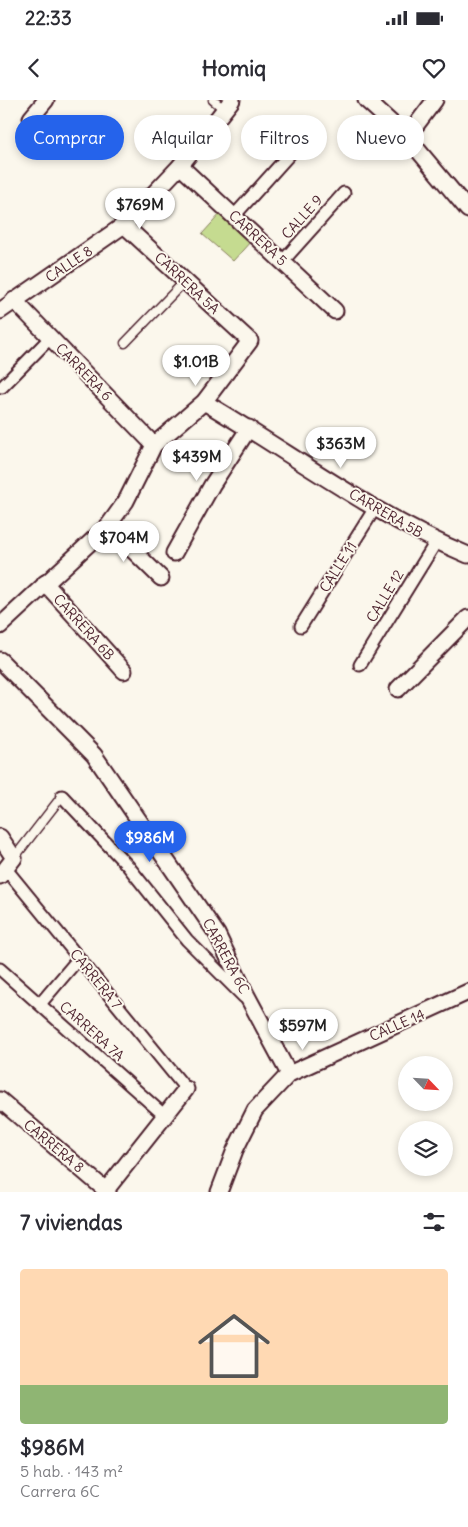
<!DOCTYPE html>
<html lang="es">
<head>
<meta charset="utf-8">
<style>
	:root { --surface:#fff; --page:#f7f7f7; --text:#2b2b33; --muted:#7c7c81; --accent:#2563eb }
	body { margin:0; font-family:Delius,sans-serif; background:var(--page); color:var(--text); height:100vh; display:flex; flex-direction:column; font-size:19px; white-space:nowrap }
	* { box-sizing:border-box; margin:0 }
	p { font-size:16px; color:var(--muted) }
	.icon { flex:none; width:28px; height:28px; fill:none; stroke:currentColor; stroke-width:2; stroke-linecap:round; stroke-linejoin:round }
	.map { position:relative; height:1092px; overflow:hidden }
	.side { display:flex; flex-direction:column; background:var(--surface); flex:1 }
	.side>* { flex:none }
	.banner { position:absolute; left:15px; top:15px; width:439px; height:45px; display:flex; gap:10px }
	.needle { width:32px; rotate:115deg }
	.fabs { position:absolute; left:398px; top:956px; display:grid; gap:10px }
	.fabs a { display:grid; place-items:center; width:55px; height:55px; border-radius:50%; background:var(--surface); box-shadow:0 2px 8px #0003; font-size:25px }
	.price { position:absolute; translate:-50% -42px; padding:0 11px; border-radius:18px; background:#fff; color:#222; font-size:16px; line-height:32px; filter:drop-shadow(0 1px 2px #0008) }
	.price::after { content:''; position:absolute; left:50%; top:30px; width:15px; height:11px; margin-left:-8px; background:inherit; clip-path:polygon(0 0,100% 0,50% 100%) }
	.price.current { background:var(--accent); color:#fff }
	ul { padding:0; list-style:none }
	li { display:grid; align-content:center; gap:10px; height:265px; padding:0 20px }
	li span { display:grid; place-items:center; height:155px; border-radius:5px; color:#555 }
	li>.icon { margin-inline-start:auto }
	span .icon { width:90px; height:90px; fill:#fffc; stroke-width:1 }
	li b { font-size:21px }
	h2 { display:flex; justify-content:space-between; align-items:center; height:60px; padding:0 20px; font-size:21px }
	.chip { padding:0 18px; border-radius:22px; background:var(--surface); box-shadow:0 2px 8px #0003; font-size:18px; line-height:45px }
	.chip.current { background:var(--accent); color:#fff }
	.status { display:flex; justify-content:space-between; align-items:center; height:35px; padding:0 25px; background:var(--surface); direction:ltr }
	.status svg { height:14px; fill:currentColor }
	header { display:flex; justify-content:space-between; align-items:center; height:65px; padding:0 20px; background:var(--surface); font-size:22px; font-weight:700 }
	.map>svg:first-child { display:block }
	.green { fill:#c5db90; stroke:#887d5e }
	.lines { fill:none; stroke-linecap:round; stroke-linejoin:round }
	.service-casing { stroke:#4a1f2b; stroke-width:11 }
	.pedestrian-casing { stroke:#4a1f2b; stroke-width:15 }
	.minor-casing { stroke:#4a1f2b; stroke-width:19 }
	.service { stroke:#fbf7ec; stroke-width:8 }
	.pedestrian { stroke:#fbf7ec; stroke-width:11 }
	.minor { stroke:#fbf7ec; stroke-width:15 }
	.labels { text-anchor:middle; stroke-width:4; stroke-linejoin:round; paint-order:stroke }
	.street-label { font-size:14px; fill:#4a1f2b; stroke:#fbf7ec }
</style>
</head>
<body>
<div class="status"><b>22:33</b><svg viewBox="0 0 49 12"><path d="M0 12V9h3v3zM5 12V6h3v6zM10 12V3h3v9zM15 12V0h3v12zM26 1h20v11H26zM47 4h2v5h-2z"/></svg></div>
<header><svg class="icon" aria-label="back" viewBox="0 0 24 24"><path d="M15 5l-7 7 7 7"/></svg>Homiq<svg class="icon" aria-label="heart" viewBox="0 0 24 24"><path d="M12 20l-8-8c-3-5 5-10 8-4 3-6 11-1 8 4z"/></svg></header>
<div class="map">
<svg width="468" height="1092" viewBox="0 0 468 1092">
	<rect width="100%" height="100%" fill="#fbf7ec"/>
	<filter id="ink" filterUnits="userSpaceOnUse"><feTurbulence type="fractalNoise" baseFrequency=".02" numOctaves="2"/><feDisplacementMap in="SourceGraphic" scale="10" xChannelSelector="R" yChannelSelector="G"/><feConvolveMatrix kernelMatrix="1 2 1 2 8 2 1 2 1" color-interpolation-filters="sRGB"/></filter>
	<g filter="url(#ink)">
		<!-- green -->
		<path class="green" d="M221 113 251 141 233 161 202 134Z"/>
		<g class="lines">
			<defs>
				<g id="service">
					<path d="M213 0 225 10"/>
					<path d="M125 243 185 181"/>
					<path d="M14 758 62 696"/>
				</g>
				<g id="pedestrian">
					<path d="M234 116 297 46"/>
					<path d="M283 161 344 93"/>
					<path d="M2 287 50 238"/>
					<path d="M301 526 375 408"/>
					<path d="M360 565 436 442"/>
					<path d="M62 696 128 766 187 840 244 897"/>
					<path d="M6 769 186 989"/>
					<path d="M0 869 165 1016"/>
					<path d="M40 904 79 858"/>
				</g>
				<g id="minor">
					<path d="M366 0 407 37 468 110"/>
					<path d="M31 18 46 0"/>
					<path d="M407 37 435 0"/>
					<path d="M180 66 335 211"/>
					<path d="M14 200 154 345"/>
					<path d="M0 211 124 125 180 66 232 0"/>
					<path d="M204 302C291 353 374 416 468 455"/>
					<path d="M108 426 161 478"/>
					<path d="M174 453 212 385 249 328"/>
					<path d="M45 483 124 571"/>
					<path d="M0 526 108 426 126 401 154 345 204 302 250 241 124 125"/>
					<path d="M0 560 94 655 217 834 245 892 289 974"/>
					<path d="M398 589 468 518"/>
					<path d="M0 737 14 758 0 776"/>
					<path d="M0 1000 108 1092"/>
					<path d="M106 1090 186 989"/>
					<path d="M219 1092 235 1050 255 1010 289 974 468 892"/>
				</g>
			</defs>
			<!-- service casing -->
			<use href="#service" class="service-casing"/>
			<!-- pedestrian casing -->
			<use href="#pedestrian" class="pedestrian-casing"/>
			<!-- minor casing -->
			<use href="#minor" class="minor-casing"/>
			<!-- service -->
			<use href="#service" class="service"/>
			<!-- pedestrian -->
			<use href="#pedestrian" class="pedestrian"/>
			<!-- minor -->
			<use href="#minor" class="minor"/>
		</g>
	</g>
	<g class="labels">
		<!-- street labels -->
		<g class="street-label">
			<text transform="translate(302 117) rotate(-48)" y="5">CALLE 9</text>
			<text transform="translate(258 138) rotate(43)" y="5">CARRERA 5</text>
			<text transform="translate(69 164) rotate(-34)" y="5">CALLE 8</text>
			<text transform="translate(187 183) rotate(43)" y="5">CARRERA 5A</text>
			<text transform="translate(84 272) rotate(46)" y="5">CARRERA 6</text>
			<text transform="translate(386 413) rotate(30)" y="5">CARRERA 5B</text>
			<text transform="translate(338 467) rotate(-58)" y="5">CALLE 11</text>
			<text transform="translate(385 496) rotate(-59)" y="5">CALLE 12</text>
			<text transform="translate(84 527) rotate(48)" y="5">CARRERA 6B</text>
			<text transform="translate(226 856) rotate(62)" y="5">CARRERA 6C</text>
			<text transform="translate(96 879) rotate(51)" y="5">CARRERA 7</text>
			<text transform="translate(397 925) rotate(-24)" y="5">CALLE 14</text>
			<text transform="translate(92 931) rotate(42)" y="5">CARRERA 7A</text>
			<text transform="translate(54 1046) rotate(40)" y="5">CARRERA 8</text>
		</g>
	</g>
</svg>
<div class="fabs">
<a><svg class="needle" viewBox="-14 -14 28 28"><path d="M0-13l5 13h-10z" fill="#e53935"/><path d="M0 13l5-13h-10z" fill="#7c7c81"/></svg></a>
<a><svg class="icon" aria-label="layers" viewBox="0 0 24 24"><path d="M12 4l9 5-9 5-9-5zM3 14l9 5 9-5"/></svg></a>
</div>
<b class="price" style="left:140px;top:130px">$769M</b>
<b class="price" style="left:196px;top:287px">$1.01B</b>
<b class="price" style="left:341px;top:369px">$363M</b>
<b class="price" style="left:197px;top:382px">$439M</b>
<b class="price" style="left:124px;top:463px">$704M</b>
<b class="price current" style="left:150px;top:763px">$986M</b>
<b class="price" style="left:303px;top:951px">$597M</b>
<div class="banner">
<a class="chip current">Comprar</a>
<a class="chip">Alquilar</a>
<a class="chip">Filtros</a>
<a class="chip">Nuevo</a>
</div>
</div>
<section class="side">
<h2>7 viviendas<svg class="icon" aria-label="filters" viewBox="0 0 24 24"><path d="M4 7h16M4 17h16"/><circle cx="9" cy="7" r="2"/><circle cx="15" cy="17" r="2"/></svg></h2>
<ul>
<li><span style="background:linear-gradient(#ffd9b3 75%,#8fb573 0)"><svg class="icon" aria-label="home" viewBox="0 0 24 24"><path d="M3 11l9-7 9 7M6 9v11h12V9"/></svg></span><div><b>$986M</b><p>5 hab. · 143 m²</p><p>Carrera 6C</p></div></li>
</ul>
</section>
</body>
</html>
